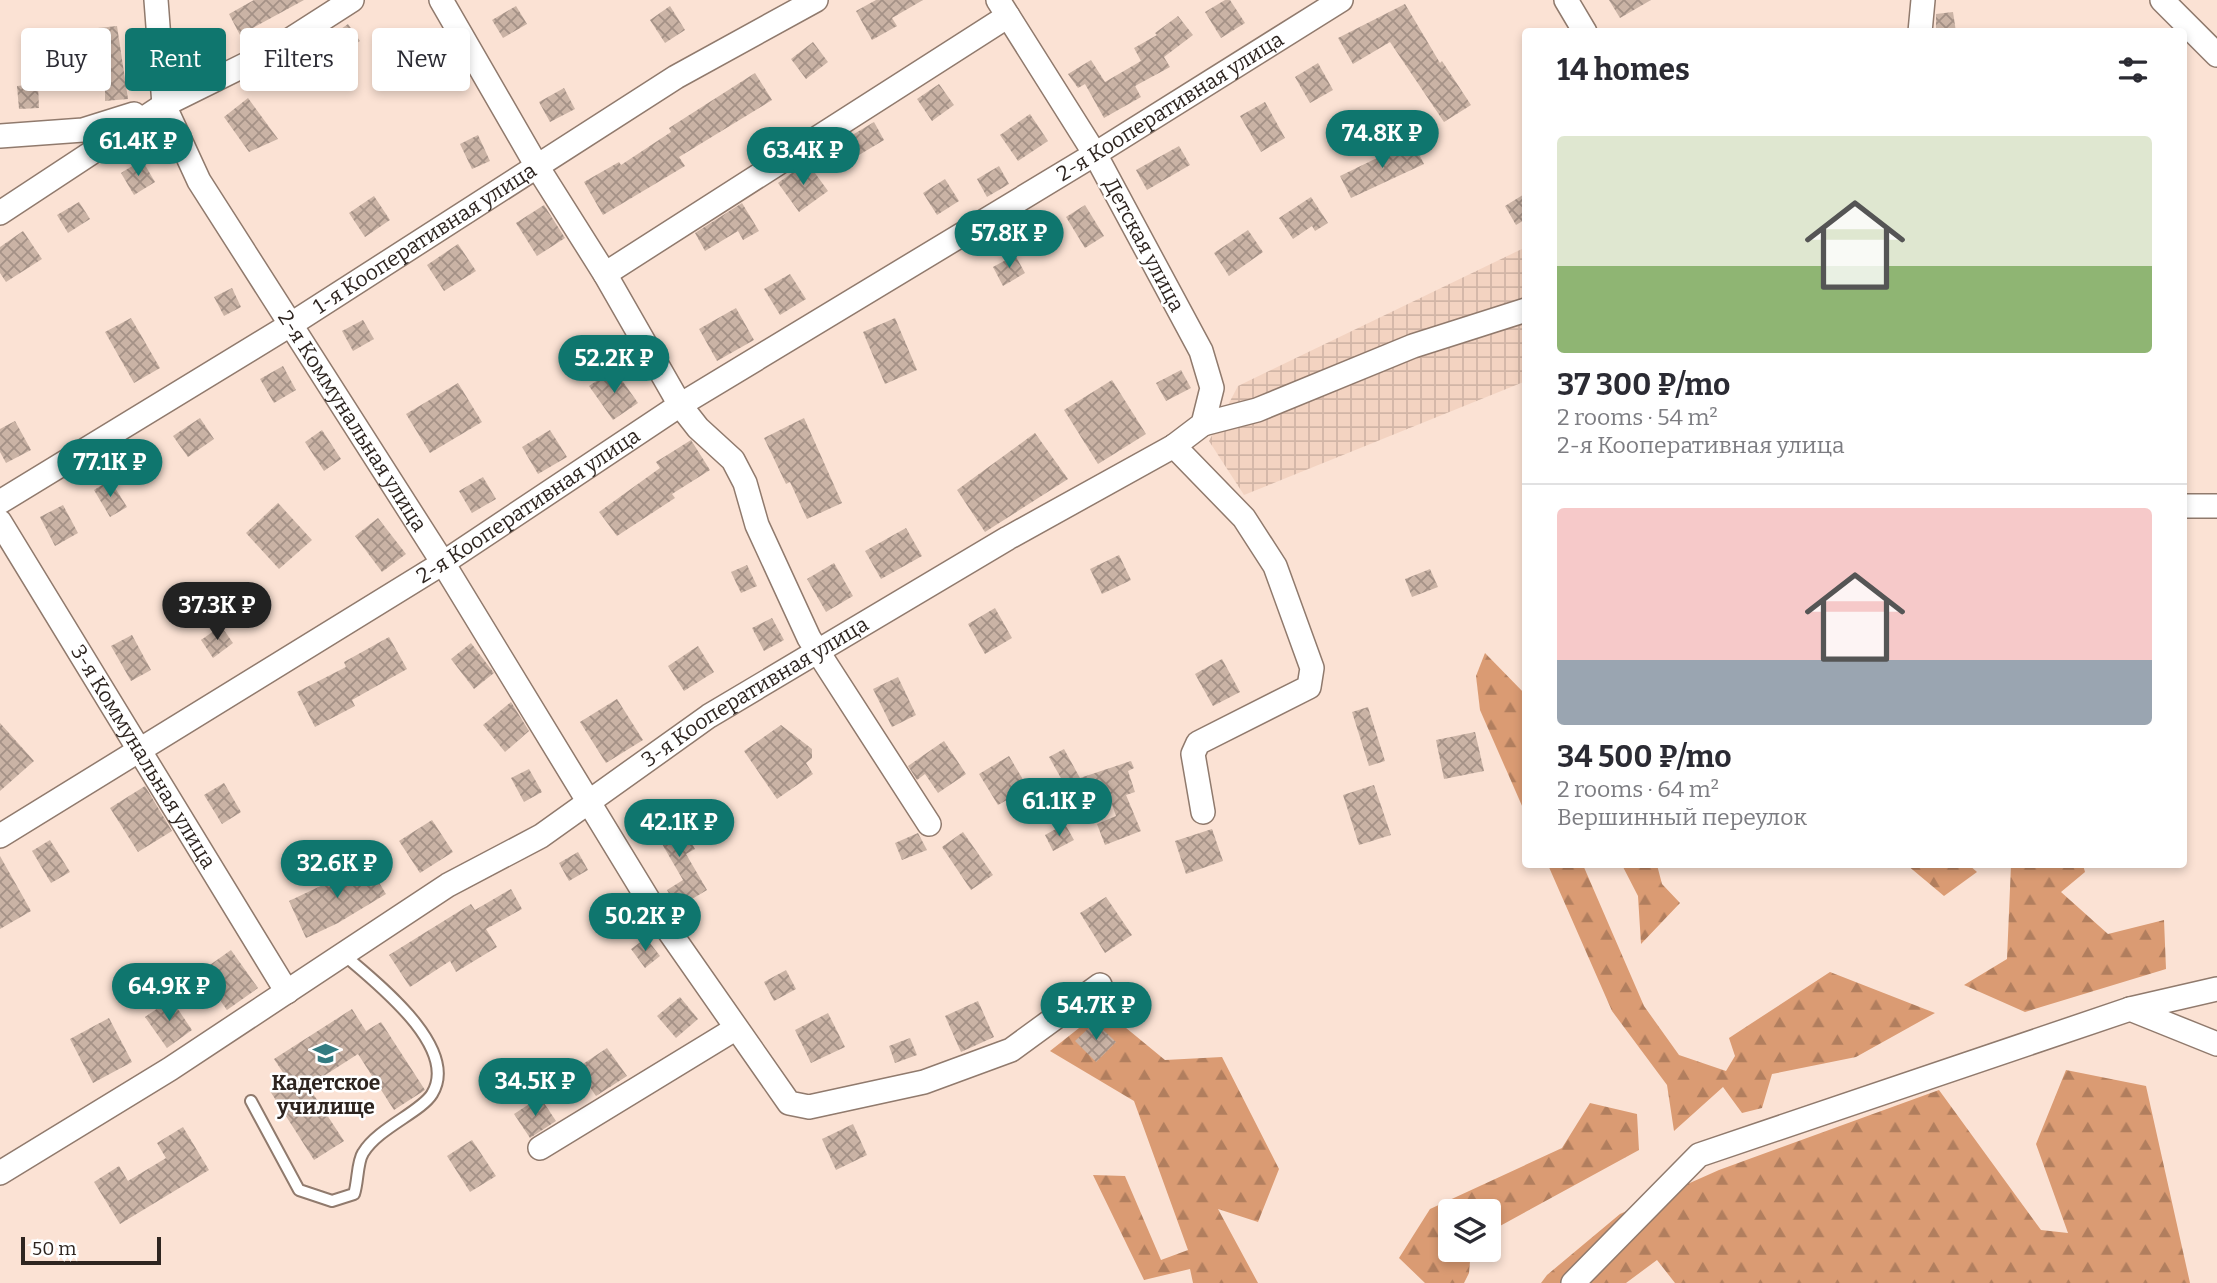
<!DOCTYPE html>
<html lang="en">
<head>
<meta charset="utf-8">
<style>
	:root { --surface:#fff; --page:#f2f2f3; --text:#2b2b33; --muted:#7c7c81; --line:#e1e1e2; --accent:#0f766e }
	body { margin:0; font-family:Bitter,serif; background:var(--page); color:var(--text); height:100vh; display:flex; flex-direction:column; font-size:26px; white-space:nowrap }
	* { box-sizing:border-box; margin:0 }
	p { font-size:23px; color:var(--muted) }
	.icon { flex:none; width:38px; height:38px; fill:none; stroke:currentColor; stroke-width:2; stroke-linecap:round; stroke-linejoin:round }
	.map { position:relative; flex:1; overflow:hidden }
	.sheet { position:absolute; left:1522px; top:28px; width:665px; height:840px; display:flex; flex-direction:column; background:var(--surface); border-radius:7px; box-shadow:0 4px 10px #0003 }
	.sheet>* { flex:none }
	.guide { position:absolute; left:21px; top:28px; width:665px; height:63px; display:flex; gap:14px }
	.controls { position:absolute; left:1438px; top:1199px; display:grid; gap:14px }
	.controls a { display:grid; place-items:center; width:63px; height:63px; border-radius:7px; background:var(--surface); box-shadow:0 4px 10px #0003; font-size:35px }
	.scale { position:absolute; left:21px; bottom:18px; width:140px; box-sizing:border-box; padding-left:7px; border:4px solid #2e2520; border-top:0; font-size:19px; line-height:24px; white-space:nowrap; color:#2e2520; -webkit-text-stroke:5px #fff; paint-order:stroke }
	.price { position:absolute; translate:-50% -60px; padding:0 16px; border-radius:24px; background:var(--accent); color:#fff; font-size:23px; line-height:46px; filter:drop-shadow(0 2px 4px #0008) }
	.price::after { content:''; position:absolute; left:50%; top:42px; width:21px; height:16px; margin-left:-10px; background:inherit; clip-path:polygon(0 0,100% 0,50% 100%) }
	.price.current { background:#222; color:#fff }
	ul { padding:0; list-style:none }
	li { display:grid; align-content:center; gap:14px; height:371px; padding:0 35px }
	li+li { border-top:2px solid var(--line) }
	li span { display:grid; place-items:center; height:217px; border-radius:7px; color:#555 }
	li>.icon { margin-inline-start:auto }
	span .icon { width:126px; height:126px; fill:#fffc; stroke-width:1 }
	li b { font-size:30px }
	h2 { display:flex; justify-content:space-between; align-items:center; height:84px; padding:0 35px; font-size:30px }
	.pill { padding:0 24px; border-radius:7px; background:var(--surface); box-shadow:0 4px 10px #0003; font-size:24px; line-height:63px }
	.pill.current { background:var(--accent); color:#fff }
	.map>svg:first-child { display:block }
	.industrial { fill:url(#industrial-grid) }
	.forest { fill:url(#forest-firs) }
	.building { fill:url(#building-cross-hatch) }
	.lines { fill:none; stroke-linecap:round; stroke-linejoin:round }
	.service-casing { stroke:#907a6d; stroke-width:14 }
	.minor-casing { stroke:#907a6d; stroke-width:26 }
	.service { stroke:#fff; stroke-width:10 }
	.minor { stroke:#fff; stroke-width:23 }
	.labels { text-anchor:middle; stroke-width:5; stroke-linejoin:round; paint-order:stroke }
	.street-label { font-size:21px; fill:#2e2520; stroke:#fff }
	.poi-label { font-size:21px; font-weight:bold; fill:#2e2520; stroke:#fff }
</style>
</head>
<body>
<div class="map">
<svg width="2217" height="1283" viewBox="0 0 2217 1283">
	<defs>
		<pattern id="industrial-grid" width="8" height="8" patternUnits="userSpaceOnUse" patternTransform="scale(1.75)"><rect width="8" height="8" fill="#f3d3c1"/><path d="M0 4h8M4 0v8" fill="none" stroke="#d1b5a6"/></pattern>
		<pattern id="forest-firs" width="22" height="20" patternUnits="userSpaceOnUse" patternTransform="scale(1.75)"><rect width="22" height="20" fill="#da9b73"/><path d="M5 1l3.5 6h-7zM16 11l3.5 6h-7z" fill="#b17e5e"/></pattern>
		<pattern id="building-cross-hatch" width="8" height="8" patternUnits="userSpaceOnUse" patternTransform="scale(1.75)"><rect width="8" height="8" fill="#cab3a5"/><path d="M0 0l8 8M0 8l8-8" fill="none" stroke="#a49186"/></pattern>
	</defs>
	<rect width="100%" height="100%" fill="#fbe2d4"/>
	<!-- industrial -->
	<path class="industrial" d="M1526 247V381L1244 495 1209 441 1238 386Z"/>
	<!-- forest -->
	<g class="forest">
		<path d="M1485 653 1526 695V815L1480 710 1476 676Z"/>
		<path d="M1548 865H1583L1644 1006 1679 1055 1726 1071 1735 1056 1729 1038 1830 972 1935 1013 1856 1057 1772 1074 1762 1108 1742 1113 1723 1087 1674 1131 1667 1085 1612 1011Z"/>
		<path d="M1622 865H1657L1662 884 1680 903 1641 944 1638 896Z"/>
		<path d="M1907 865H1969L1977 872 1944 896Z"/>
		<path d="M2011 865H2083L2085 872 2061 892 2108 934 2164 920 2166 969 2025 1012 1964 985 2007 959Z"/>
		<path d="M1103 1009 1165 1060 1222 1057 1279 1169 1258 1222 1218 1209 1258 1283H1193L1190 1269 1144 1280 1093 1175 1125 1176 1161 1260 1188 1250 1134 1101 1050 1051Z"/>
		<path d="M2066 1070 2146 1086 2190 1283H1675L1657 1260 1626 1283H1541L1547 1275 1620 1214 1719 1170 1939 1090 2041 1230 2068 1233 2036 1144Z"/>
		<path d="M1590 1103 1637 1114 1639 1150 1489 1232V1211H1451V1250H1471L1469 1273 1464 1283H1425L1399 1258 1430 1209 1562 1148Z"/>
	</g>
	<!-- building -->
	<g class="building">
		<path d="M254 0H304L240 35 229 14Z"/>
		<path d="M876 0H923L892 18 897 26 872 40 856 11Z"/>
		<path d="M1225 0H1230L1245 23 1221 38 1205 12Z"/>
		<path d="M1609 0H1651L1620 18Z"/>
		<path d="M1405 4 1440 63 1442 61 1471 105 1444 122 1390 42 1353 64 1338 38Z"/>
		<path d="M516 6 527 24 503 38 492 20Z"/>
		<path d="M670 6 685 30 665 43 650 20Z"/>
		<path d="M1953 12 1956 32H1936V14Z"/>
		<path d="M1178 16 1193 35 1164 57 1170 67 1135 86 1141 97 1104 118 1085 84 1078 88 1068 74 1091 60 1105 82 1141 61 1134 48 1157 35 1155 33Z"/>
		<path d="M348 24 360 41 343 53 331 36Z"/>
		<path d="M117 26 128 99 105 101V75L98 28Z"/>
		<path d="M431 37 448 60 435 70 418 46Z"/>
		<path d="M813 42 828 62 806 79 791 59Z"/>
		<path d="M1318 63 1333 90 1310 103 1295 77Z"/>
		<path d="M755 73 772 100 679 157 685 166 603 215 584 182 619 162 621 165 671 132 669 128Z"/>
		<path d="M38 84 39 108 19 109 17 86Z"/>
		<path d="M939 84 954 105 932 121 917 99Z"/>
		<path d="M564 88 575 109 550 122 539 102Z"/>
		<path d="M248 98 278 139 249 152 224 117Z"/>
		<path d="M1265 102 1285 138 1261 152 1240 116Z"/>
		<path d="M1030 114 1048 141 1018 161 1000 135Z"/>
		<path d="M874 122 884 140 854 158 844 140Z"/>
		<path d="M478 135 490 161 472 169 460 144Z"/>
		<path d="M1412 141 1424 164 1351 198 1340 176Z"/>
		<path d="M1179 146 1190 165 1147 190 1136 170Z"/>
		<path d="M142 160 155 182 134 195 121 173Z"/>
		<path d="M807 162 828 191 799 212 778 183Z"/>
		<path d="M999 166 1009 184 987 197 977 179Z"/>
		<path d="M945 179 959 201 937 215 923 193Z"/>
		<path d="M1526 193V219L1516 225 1505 206Z"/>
		<path d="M374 196 390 220 365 237 349 213Z"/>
		<path d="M1311 197 1328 223 1315 231 1312 226 1293 239 1279 218Z"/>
		<path d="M79 202 90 219 68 233 57 215Z"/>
		<path d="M742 203 759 231 743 240 738 231 705 251 695 233Z"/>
		<path d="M544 205 565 238 537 256 516 223Z"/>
		<path d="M1085 205 1104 236 1085 248 1066 217Z"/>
		<path d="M1248 230 1263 252 1229 276 1214 253Z"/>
		<path d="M23 231 42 259 6 282 0 273V247Z"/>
		<path d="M458 244 476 271 444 291 427 265Z"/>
		<path d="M1015 255 1025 273 1003 286 993 267Z"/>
		<path d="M790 274 806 299 780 315 764 289Z"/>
		<path d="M232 288 241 307 224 316 214 297Z"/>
		<path d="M736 308 754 340 717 361 699 329Z"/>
		<path d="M131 318 160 368 134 383 105 332Z"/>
		<path d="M895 318 917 370 885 384 863 332Z"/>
		<path d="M363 320 374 339 353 351 342 331Z"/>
		<path d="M283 366 296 390 274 403 260 379Z"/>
		<path d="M614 369 638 403 613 420 589 386Z"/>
		<path d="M1181 370 1191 388 1166 401 1156 383Z"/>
		<path d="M1112 380 1146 434 1098 464 1064 410Z"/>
		<path d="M458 383 482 422 430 453 406 414Z"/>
		<path d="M200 418 214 439 188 457 173 436Z"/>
		<path d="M804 418 842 503 807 519 790 482 786 484 764 438Z"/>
		<path d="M15 421 31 450 6 463 0 452V429Z"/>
		<path d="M322 430 341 459 324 471 305 442Z"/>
		<path d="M550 430 567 457 538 474 522 447Z"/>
		<path d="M1035 433 1068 479 985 532 957 490Z"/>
		<path d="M691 440 710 470 672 494 675 498 617 536 599 512 660 468 656 462Z"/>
		<path d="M483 477 496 499 472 513 459 491Z"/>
		<path d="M110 480 127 507 110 517 94 490Z"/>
		<path d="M278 503 312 540 279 569 246 533Z"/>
		<path d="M63 505 78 533 55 546 40 517Z"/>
		<path d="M378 518 406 554 382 572 355 536Z"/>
		<path d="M906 528 922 556 881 579 865 551Z"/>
		<path d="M1119 555 1131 580 1102 594 1090 569Z"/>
		<path d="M834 563 853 596 826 612 807 579Z"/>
		<path d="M747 565 757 586 741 593 731 572Z"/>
		<path d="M1430 569 1438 587 1412 597 1405 579Z"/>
		<path d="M995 608 1012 638 985 654 968 624Z"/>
		<path d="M772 618 784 640 764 651 752 628Z"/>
		<path d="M221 626 233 643 213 658 201 640Z"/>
		<path d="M132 635 151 670 131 681 111 646Z"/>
		<path d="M389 637 407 669 352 700 355 706 315 727 297 692 346 667 344 662Z"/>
		<path d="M471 643 494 673 474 689 451 659Z"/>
		<path d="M698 646 714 672 684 691 668 666Z"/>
		<path d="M1222 659 1240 692 1213 706 1195 674Z"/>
		<path d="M898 677 916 715 892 727 873 689Z"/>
		<path d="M617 699 643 740 606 763 580 722Z"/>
		<path d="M511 702 529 731 505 752 483 725Z"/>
		<path d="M1368 707 1385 761 1369 766 1352 712Z"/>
		<path d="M0 723 34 761 0 791Z"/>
		<path d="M781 725 812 749V758L806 763 813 774 777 799 744 751Z"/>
		<path d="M1475 732 1484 771 1444 779 1436 740Z"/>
		<path d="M944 741 966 774 938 793 925 774 917 780 908 766Z"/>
		<path d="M1064 749 1080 778 1131 761 1134 768 1128 771 1135 792 1126 795 1141 831 1105 845 1097 824 1116 816 1105 784 1074 801 1049 757Z"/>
		<path d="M1009 756 1028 788 998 805 979 774Z"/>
		<path d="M529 769 542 792 524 802 511 778Z"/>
		<path d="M224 783 241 812 222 824 204 795Z"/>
		<path d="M1374 785 1391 835 1359 845 1343 795Z"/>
		<path d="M145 786 172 831 138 852 110 808Z"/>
		<path d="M673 812 695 849 686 854 707 890 677 908 667 890 683 880 651 825Z"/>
		<path d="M432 820 453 852 420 873 399 841Z"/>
		<path d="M1065 824 1074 840 1053 851 1045 835Z"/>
		<path d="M1212 829 1223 861 1186 874 1175 841Z"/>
		<path d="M963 832 993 875 971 890 942 847Z"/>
		<path d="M918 833 927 850 902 860 895 843Z"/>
		<path d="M50 840 70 872 51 883 32 851Z"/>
		<path d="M578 852 588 870 569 881 559 863Z"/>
		<path d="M0 856 31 911 0 929Z"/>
		<path d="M365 860 386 894 338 923 306 938 289 901 327 883Z"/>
		<path d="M511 889 522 909 486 929 497 947 456 972 450 961 410 987 389 955 471 904 475 910Z"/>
		<path d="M1106 897 1132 935 1105 953 1080 913Z"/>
		<path d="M646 938 660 956 645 968 631 949Z"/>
		<path d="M231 950 258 988 227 1010 200 972Z"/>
		<path d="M786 970 796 989 774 1001 764 982Z"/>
		<path d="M680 997 698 1019 676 1038 657 1016Z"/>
		<path d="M171 999 192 1030 167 1048 145 1017Z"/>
		<path d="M978 1001 994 1037 961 1052 945 1016Z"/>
		<path d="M352 1009 366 1031 381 1022 425 1090 394 1110 358 1054 308 1086 344 1141 314 1160 270 1091 288 1080 274 1059Z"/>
		<path d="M828 1013 845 1047 811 1063 795 1030Z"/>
		<path d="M109 1018 132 1062 93 1083 70 1039Z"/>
		<path d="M1095 1022 1116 1042 1096 1062 1075 1041Z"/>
		<path d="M910 1038 917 1055 895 1063 889 1046Z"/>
		<path d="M607 1048 627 1076 596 1096 577 1068Z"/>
		<path d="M540 1097 556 1121 530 1138 514 1114Z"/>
		<path d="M853 1124 867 1155 836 1170 822 1139Z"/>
		<path d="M183 1127 209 1170 120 1224 94 1182 119 1166 128 1181 166 1158 157 1143Z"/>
		<path d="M472 1140 496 1176 470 1192 447 1156Z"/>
	</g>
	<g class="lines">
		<defs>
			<path id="service" d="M251 1101 299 1190 332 1201 354 1194C358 1183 357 1162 363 1153 378 1128 421 1112 432 1094 461 1047 373 980 343 954"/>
			<g id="minor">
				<path id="s1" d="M156 0 164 105 199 181 443 563 657 914 789 1103 809 1107 924 1082 1011 1050 1100 985"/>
				<path d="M441 0 538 168 605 274 680 405 698 428 733 460 745 483 757 525 809 638 929 824"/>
				<path d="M1566 0 1585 32"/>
				<path d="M2162 0 2217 55"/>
				<path d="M1920 32 1923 0"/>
				<path d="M0 136 83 130 134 114"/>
				<path d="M0 213 164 105 271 52 352 0"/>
				<path d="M605 274 1008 16"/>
				<path d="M1203 424 1257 410 1413 346 1526 310"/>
				<path d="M1174 446 1244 518 1275 566 1312 668 1309 687 1198 743 1193 754 1203 812"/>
				<path id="s2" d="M0 502 290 325 676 77 816 0"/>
				<path d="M2184 506H2217"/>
				<path id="s3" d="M0 522 287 992"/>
				<path id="s4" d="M0 836 443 563 680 405 1095 154 1341 0"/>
				<path d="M2130 1009 2217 989"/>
				<path d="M540 1148 735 1029"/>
				<path id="s5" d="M0 1173 170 1069 448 885 541 836 709 716 1008 538 1174 446 1203 424 1212 388 1201 351 1095 154 998 0"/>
				<path d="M1573 1283 1699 1155 2130 1009 2217 1044"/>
			</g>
		</defs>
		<!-- service casing -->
		<use href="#service" class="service-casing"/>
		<!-- minor casing -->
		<use href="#minor" class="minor-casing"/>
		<!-- service -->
		<use href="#service" class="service"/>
		<!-- minor -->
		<use href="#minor" class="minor"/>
	</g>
	<!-- icons -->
	<defs>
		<symbol id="school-bare" viewBox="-9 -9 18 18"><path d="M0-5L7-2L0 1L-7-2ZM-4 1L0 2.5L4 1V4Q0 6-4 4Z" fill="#327b81" stroke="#fff" stroke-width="2.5" paint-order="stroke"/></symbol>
	</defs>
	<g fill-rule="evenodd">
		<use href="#school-bare" x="308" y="1036" width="35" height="35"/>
	</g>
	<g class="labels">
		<!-- street labels -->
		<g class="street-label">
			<text dy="7" stroke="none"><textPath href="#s4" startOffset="1379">2-я Кооперативная улица</textPath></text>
			<text dy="7" stroke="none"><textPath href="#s2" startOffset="500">1-я Кооперативная улица</textPath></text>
			<text transform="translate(1144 245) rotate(62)" y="7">Детская улица</text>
			<text dy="7" stroke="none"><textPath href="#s1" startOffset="474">2-я Коммунальная улица</textPath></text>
			<text dy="7" stroke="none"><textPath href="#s4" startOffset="623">2-я Кооперативная улица</textPath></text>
			<text dy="7" stroke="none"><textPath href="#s5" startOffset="896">3-я Кооперативная улица</textPath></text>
			<text dy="7" stroke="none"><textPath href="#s3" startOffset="275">3-я Коммунальная улица</textPath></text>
		</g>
		<!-- poi labels -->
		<g class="poi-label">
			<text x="326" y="1090">Кадетское<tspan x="326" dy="24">училище</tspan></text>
		</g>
	</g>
</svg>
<div class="controls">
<a><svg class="icon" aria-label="layers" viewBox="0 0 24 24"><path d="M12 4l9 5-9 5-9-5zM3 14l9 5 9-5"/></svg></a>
</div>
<div class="scale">50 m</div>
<b class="price" style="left:1382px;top:170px">74.8K ₽</b>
<b class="price" style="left:138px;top:178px">61.4K ₽</b>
<b class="price" style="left:803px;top:187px">63.4K ₽</b>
<b class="price" style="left:1009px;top:270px">57.8K ₽</b>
<b class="price" style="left:614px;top:395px">52.2K ₽</b>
<b class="price" style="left:110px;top:499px">77.1K ₽</b>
<b class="price current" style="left:217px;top:642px">37.3K ₽</b>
<b class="price" style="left:1059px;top:838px">61.1K ₽</b>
<b class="price" style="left:679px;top:859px">42.1K ₽</b>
<b class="price" style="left:337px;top:900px">32.6K ₽</b>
<b class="price" style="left:645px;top:953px">50.2K ₽</b>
<b class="price" style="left:169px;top:1023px">64.9K ₽</b>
<b class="price" style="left:1096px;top:1042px">54.7K ₽</b>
<b class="price" style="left:535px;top:1118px">34.5K ₽</b>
<div class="guide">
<a class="pill">Buy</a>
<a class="pill current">Rent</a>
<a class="pill">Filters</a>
<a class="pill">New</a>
</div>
<section class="sheet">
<h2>14 homes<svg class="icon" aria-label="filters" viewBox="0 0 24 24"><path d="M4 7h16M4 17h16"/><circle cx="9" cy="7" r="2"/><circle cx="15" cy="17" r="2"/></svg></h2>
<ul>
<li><span style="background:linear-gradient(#dfe7d0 60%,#8fb573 0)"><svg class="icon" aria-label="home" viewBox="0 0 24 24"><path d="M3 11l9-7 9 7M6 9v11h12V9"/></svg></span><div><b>37 300 ₽/mo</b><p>2 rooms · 54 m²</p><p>2-я Кооперативная улица</p></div></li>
<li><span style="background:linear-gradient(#f6c9c9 70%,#9aa5b1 0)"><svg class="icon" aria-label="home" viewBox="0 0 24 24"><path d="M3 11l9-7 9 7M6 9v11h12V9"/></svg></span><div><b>34 500 ₽/mo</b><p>2 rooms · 64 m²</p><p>Вершинный переулок</p></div></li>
</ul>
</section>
</div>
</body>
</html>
